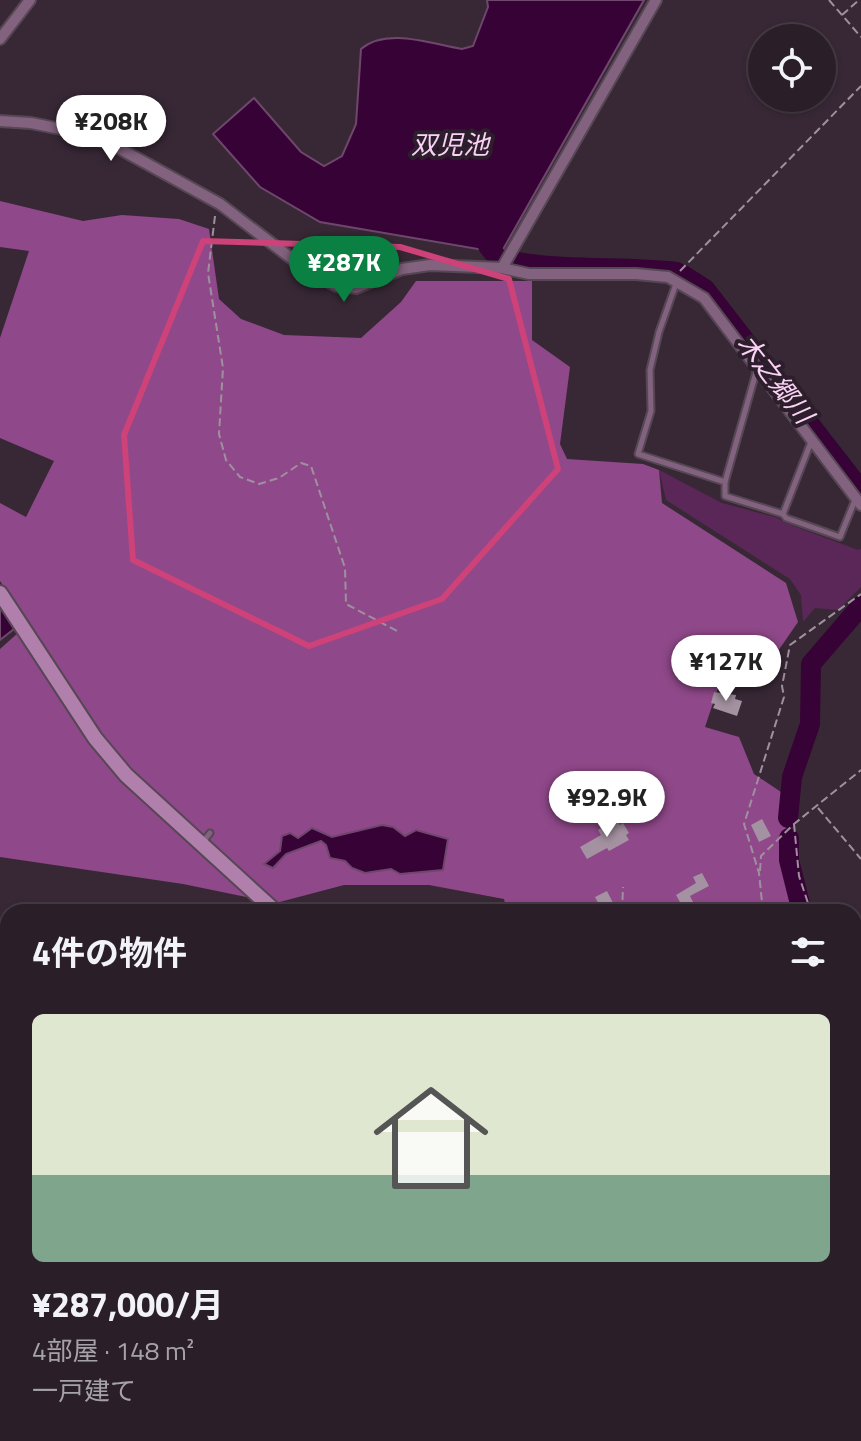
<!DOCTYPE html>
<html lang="ja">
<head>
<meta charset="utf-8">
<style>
	:root { --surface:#2a1e28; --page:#362b34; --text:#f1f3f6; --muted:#a5a2a8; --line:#463c45; --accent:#0b8043 }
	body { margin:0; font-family:"Titillium Web","Noto Sans JP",sans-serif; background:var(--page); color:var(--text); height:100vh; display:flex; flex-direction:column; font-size:30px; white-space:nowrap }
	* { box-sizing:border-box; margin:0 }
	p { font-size:26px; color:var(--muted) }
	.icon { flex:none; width:44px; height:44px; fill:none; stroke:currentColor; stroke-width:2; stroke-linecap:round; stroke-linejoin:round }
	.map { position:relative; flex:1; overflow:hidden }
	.panel { position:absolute; left:0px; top:904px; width:862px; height:538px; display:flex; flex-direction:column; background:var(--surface); border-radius:24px 24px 0 0; box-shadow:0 2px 6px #0004,0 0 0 2px var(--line) }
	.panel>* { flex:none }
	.fabs { position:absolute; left:748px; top:24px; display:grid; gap:16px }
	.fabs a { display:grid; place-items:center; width:88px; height:88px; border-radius:50%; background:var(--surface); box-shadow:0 2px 6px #0004,0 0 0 2px var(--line); font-size:40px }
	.price { position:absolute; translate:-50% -68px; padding:0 18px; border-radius:28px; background:#fff; color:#222; font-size:26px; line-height:52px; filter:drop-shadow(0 2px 4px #0008) }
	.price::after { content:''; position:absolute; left:50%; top:48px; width:24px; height:18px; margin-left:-12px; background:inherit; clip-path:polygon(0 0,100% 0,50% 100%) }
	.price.current { background:var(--accent); color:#fff }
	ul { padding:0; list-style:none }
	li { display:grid; align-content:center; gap:16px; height:424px; padding:0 32px }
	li+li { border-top:2px solid var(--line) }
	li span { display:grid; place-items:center; height:248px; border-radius:12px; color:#555 }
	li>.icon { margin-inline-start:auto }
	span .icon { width:144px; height:144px; fill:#fffc; stroke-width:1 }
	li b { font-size:34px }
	h2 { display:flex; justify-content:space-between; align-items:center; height:96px; padding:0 32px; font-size:34px }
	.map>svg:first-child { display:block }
	.green { fill:#5b2758 }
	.forest { fill:#8f4889 }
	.water { fill:#370235; stroke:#6f476d; stroke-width:2 }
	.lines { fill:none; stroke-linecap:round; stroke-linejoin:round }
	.river { stroke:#370235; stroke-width:20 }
	.building { fill:#a491a1 }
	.lane-casing { stroke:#564754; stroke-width:9 }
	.street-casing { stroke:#564754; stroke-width:14 }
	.secondary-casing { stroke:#564754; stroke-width:18 }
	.path { stroke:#9e919d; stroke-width:2; stroke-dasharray:8 4; stroke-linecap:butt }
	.lane { stroke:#82627e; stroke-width:5 }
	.street { stroke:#82627e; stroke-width:10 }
	.secondary { stroke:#b17fac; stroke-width:14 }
	.marked { fill:none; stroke:#cc4279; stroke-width:6; stroke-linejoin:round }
	.labels { text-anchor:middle; stroke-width:8; stroke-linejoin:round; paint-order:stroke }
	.water-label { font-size:26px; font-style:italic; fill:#fad2f5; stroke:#2d1e2c }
</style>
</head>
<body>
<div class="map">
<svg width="861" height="1441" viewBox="0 0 861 1441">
	<rect width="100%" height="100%" fill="#382836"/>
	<!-- green -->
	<path class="green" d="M659 470 722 503 778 518 783 522 858 550 861 549V587L838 610 815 608 803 622 801 595 790 579 666 500Z"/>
	<!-- forest -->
	<g class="forest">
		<path d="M0 201 83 221 122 215 179 219 209 229 219 299 241 319 284 335 361 338 401 302 416 281H532V340L570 367 560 444 567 459 643 464 659 470 662 503 786 583 798 622 758 680 718 688 705 727 739 737 754 774 784 794 790 886 797 912H507L504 899 429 885H344L276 903 183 884 0 857V649L28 624 0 581V503L26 517 54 461 0 438V338L29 251 0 247Z"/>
		<path d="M276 1434H768L762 1441H274Z"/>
	</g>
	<!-- water -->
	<g class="water">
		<path d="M487 0H644L501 253 320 222 260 187 213 134 254 98 301 152 324 166 342 156 356 124 361 49C387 27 431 44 462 49L473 46 488 7Z"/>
		<path d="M0 605 14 629 0 640Z"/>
		<path d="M382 825 393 827 405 836 416 830 448 839 443 870 400 874 391 869 365 873 352 868 345 861 330 858 326 845 321 841 286 854 273 868 264 864 280 851 282 836 290 833 298 838 312 828 332 837Z"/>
	</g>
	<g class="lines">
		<!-- river -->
		<g class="river">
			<path d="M488 246 496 256"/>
			<path d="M518 262C570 271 624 266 677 272"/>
			<path d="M683 275 705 289 861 490"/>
			<path d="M788 818 792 777 810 724 811 664 861 606"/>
			<path d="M789 838V860L802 912"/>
			<path d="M795 1441 799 1434"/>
		</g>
	</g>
	<!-- building -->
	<g class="building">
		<path d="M714 692 736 695 735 699 742 701 737 716 713 708 715 704 711 703Z"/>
		<path d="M616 819 620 825 623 823 629 833 626 835 629 840 609 851 607 848 587 859 580 847 601 835 598 830Z"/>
		<path d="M762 819 771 836 759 842 751 825Z"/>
		<path d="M702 873 709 886 690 896 695 906 685 911 676 895 696 883 693 877Z"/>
		<path d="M607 891 616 909 612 912H603L595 897Z"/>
	</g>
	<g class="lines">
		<defs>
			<g id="lane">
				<path d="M677 281 659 332 650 370 651 411 638 454 725 482V496L783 514 811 442"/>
				<path d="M725 482 757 369"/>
				<path d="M783 514 786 518 840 537 855 500"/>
				<path d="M202 843 210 833"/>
			</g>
			<g id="street">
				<path d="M0 39 30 0"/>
				<path d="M0 121 31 123 71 131 113 145 220 204 304 268 336 286 356 288 402 269 430 265 502 268 529 274H636L668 277 704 298 861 505"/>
				<path d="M502 268 656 0"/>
				<path d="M0 1069 8 1070"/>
				<path d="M0 1152 8 1151"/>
				<path d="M0 1341 8 1311"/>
				<path d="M0 1356 8 1355"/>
				<path d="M222 1434 231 1441"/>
				<path d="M262 1441 264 1434"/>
			</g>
			<g id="secondary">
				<path d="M0 593 95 738 126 775 276 912"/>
				<path d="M565 1434 572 1441"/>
			</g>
		</defs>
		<!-- lane casing -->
		<use href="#lane" class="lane-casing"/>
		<!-- street casing -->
		<use href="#street" class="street-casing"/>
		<!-- secondary casing -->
		<use href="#secondary" class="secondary-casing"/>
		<!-- path -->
		<g class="path">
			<path d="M829 0 861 37"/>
			<path d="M842 15 859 0"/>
			<path d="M215 216 208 273 223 368 219 434 226 460 240 477 259 484 279 478 301 463 311 466 345 568 346 604 397 631"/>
			<path d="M680 271 861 86"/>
			<path d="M818 808 861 859"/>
			<path d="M794 824 799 876 811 912"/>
			<path d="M760 871 761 856 794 824 861 770"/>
			<path d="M622 912 623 887"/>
			<path d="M763 912 759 873 744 824 784 697 782 686 790 645 861 594"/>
			<path d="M854 1070 861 1064"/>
			<path d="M854 1153 861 1162"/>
			<path d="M833 1434 839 1441"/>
			<path d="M801 1441 805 1434"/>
		</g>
		<!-- lane -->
		<use href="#lane" class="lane"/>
		<!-- street -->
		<use href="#street" class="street"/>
		<!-- secondary -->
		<use href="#secondary" class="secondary"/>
	</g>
	<!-- marked area -->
	<path class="marked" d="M203 241 400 247 509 279 558 469 442 599 309 646 133 560 124 435Z"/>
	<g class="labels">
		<!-- water labels -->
		<g class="water-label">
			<text x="450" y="154">双児池</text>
			<text transform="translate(775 379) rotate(52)" y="9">木之郷川</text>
		</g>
	</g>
</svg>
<div class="fabs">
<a><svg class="icon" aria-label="locate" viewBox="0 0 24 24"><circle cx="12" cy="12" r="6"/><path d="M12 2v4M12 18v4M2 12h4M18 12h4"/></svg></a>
</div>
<b class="price" style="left:111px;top:163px">¥208K</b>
<b class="price current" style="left:344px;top:304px">¥287K</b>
<b class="price" style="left:726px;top:703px">¥127K</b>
<b class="price" style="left:607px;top:839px">¥92.9K</b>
<section class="panel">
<h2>4件の物件<svg class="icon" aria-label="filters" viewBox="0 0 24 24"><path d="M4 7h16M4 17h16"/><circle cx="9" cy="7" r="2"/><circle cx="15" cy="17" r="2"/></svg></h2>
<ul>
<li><span style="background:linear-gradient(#dfe7d0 65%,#7fa58c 0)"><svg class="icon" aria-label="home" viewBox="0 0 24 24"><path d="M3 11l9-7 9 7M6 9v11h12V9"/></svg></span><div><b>¥287,000/月</b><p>4部屋 · 148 m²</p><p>一戸建て</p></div></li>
</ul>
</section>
</div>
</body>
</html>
